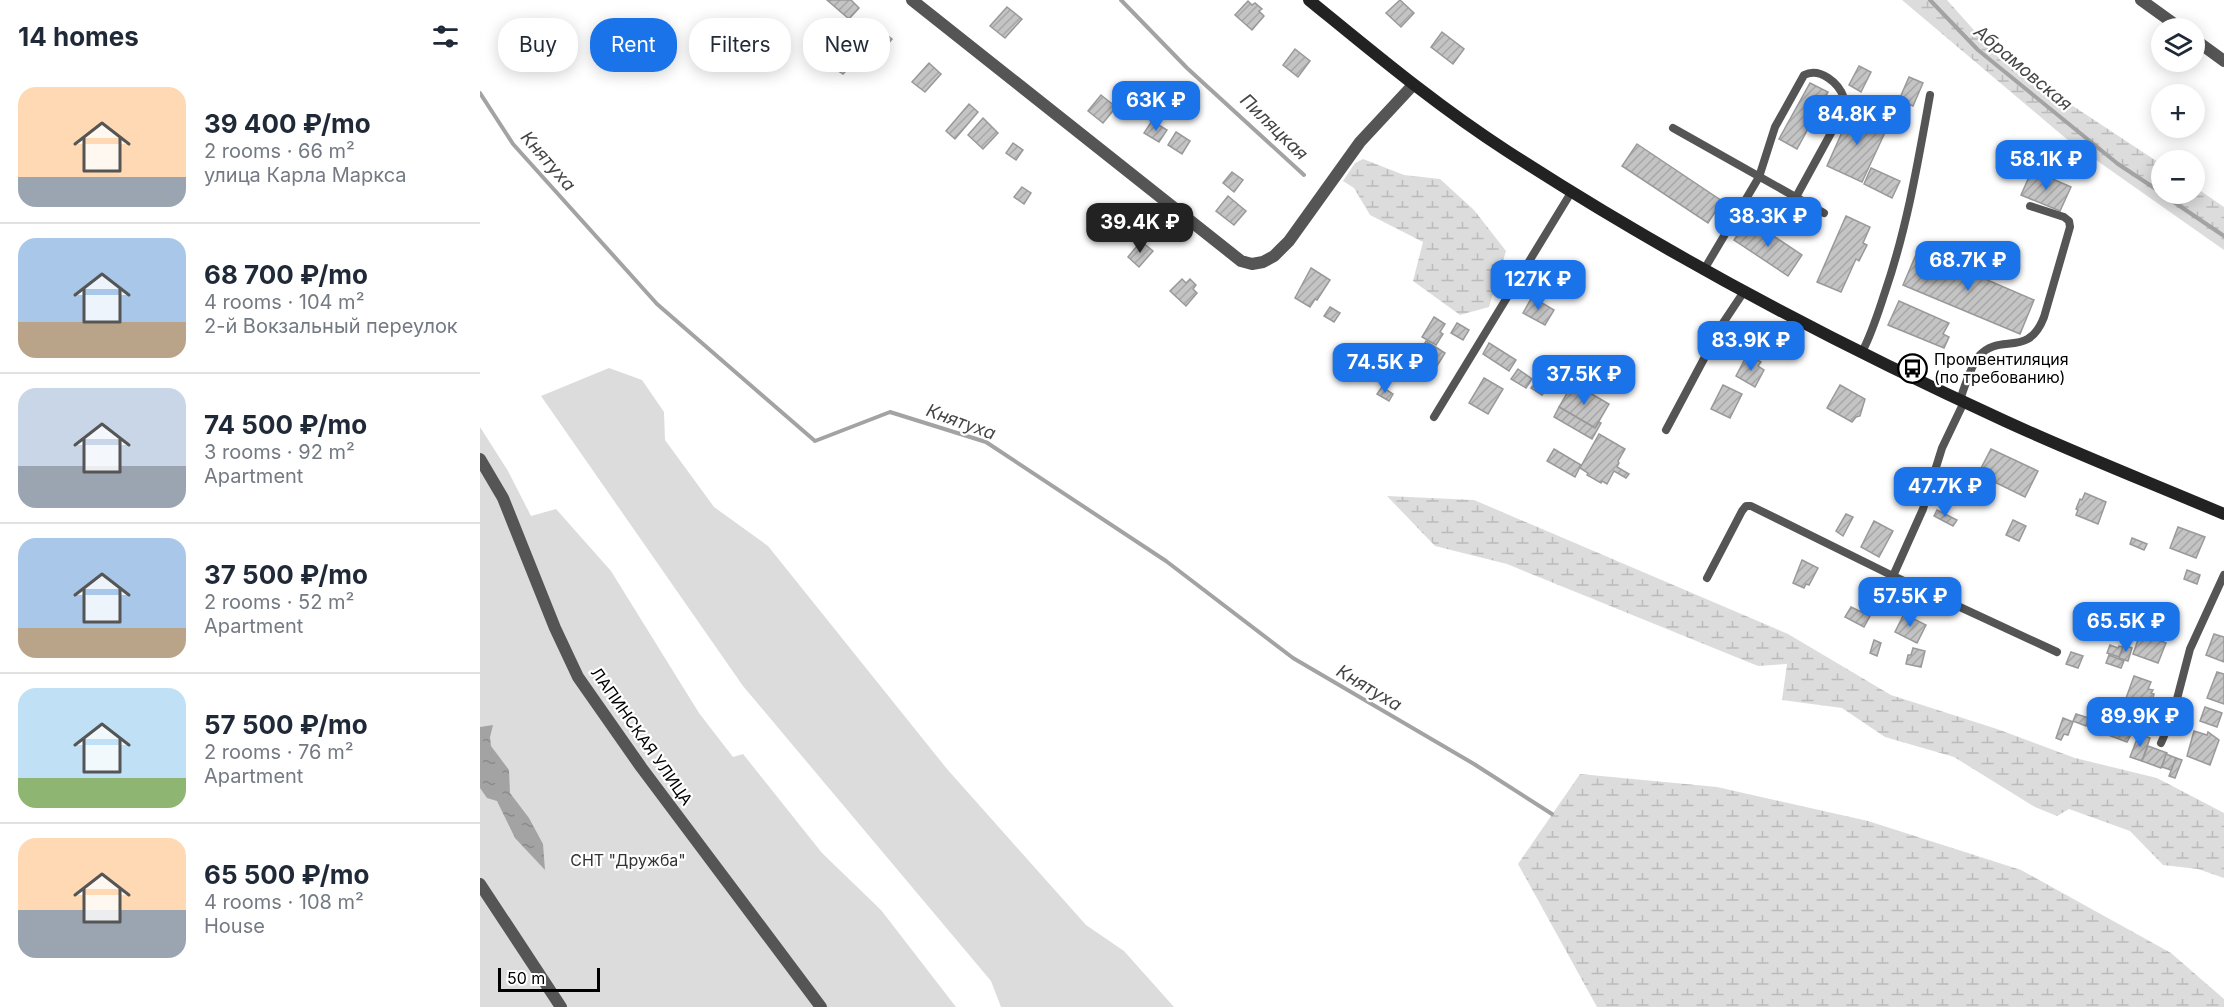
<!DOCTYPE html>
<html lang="en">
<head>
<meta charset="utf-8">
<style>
	:root { --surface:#fff; --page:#f6f6f7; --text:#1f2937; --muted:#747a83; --line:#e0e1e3; --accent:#1a73e8 }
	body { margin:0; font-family:Inter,sans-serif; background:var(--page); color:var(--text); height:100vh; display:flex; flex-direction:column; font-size:22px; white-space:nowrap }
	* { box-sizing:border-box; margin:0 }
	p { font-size:20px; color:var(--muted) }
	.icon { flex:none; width:33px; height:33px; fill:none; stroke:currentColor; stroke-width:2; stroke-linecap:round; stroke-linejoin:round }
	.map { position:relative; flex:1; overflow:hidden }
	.side { display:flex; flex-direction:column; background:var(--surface); width:480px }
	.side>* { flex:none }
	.banner { position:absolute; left:18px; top:18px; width:570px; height:54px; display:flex; gap:12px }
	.fabs { position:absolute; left:1671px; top:18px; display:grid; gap:12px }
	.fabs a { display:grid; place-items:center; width:54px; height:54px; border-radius:50%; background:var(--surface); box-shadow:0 3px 15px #0003; font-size:30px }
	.scale { position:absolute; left:18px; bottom:15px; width:102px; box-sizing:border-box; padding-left:6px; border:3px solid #000; border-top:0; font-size:16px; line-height:21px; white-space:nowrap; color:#000; -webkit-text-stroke:4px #fff; paint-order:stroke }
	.price { position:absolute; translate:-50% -51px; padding:0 14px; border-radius:12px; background:var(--accent); color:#fff; font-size:20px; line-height:39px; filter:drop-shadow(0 2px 3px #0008) }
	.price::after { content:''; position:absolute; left:50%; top:36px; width:18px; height:14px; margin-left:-9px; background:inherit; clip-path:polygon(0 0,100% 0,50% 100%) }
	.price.selected { background:#222; color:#fff }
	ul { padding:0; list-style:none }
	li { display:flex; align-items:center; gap:18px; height:150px; padding:0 18px }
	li+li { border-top:2px solid var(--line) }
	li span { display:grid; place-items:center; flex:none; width:168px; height:120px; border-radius:18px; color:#555 }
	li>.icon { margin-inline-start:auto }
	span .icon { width:72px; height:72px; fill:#fffc; stroke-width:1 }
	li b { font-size:26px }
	h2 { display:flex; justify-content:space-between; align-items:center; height:72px; padding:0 18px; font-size:26px }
	.tag { padding:0 21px; border-radius:24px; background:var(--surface); box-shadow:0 3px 15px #0003; font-size:21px; line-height:54px }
	.tag.selected { background:var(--accent); color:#fff }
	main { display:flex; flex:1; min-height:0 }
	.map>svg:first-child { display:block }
	.green { fill:#dcdcdc }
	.wetland { fill:url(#wetland-marsh) }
	.water { fill:url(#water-ripples) }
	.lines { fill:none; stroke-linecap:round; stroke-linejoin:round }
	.stream { stroke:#a3a3a3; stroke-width:4 }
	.building { fill:url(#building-hatch); stroke:#999; stroke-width:1.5 }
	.lane { stroke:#555; stroke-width:8 }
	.street { stroke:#555; stroke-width:12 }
	.secondary { stroke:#222; stroke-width:12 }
	.labels { text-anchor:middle; stroke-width:4.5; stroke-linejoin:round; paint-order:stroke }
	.poi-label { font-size:16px; fill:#000; stroke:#fff; text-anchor:start }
	.street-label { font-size:16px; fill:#000; stroke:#fff }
	.park-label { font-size:16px; fill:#333; stroke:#fff }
	.water-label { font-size:18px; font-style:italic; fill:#444; stroke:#fff }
</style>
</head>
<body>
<main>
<section class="side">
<h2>14 homes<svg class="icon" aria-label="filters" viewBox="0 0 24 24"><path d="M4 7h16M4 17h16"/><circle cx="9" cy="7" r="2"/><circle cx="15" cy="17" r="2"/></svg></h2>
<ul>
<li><span style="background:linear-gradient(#ffd9b3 75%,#9aa5b1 0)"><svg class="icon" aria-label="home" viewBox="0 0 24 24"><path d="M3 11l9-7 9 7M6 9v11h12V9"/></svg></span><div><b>39 400 ₽/mo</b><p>2 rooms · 66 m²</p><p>улица Карла Маркса</p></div></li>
<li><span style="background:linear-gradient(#a9c7e8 70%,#b9a48a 0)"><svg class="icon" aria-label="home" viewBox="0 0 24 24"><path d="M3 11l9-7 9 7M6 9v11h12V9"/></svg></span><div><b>68 700 ₽/mo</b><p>4 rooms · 104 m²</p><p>2-й Вокзальный переулок</p></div></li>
<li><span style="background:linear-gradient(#c9d6e8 65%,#9aa5b1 0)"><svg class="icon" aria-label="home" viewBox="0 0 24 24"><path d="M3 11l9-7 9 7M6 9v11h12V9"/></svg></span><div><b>74 500 ₽/mo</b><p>3 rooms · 92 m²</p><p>Apartment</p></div></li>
<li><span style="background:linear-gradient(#a9c7e8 75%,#b9a48a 0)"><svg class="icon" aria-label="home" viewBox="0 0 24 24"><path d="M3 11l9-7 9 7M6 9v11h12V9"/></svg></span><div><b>37 500 ₽/mo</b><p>2 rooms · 52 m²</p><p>Apartment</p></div></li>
<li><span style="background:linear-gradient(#bfe0f5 75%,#8fb573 0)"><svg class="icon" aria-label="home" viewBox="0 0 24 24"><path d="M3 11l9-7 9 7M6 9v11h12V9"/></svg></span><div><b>57 500 ₽/mo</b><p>2 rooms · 76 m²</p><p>Apartment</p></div></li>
<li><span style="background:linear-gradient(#ffd9b3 60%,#9aa5b1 0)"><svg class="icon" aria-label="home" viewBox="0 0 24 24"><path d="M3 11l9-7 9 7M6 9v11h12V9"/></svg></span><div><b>65 500 ₽/mo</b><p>4 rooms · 108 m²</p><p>House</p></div></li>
</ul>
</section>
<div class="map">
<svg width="1744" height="1007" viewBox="0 0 1744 1007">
	<defs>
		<pattern id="wetland-marsh" width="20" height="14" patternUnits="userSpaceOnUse" patternTransform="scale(1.5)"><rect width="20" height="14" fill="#dcdcdc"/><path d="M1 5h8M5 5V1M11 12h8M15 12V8" fill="none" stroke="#bbb"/></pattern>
		<pattern id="water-ripples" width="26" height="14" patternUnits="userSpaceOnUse" patternTransform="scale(1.5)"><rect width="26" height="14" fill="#a3a3a3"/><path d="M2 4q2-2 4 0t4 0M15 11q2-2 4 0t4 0" fill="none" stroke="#8b8b8b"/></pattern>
		<pattern id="building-hatch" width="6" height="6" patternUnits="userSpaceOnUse" patternTransform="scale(1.5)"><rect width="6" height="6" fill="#c4c4c4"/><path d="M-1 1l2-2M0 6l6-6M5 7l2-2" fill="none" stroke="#a7a7a7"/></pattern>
	</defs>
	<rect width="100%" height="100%" fill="#fff"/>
	<!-- green -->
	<g class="green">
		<path d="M129 368 162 380 184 412 185 440 234 507 288 546 467 769 606 925 644 951 694 1007H521L511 981 263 686 61 396Z"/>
		<path d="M0 427 28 471 51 516 76 509 131 571 219 713 253 757 263 754 342 853 401 910 476 1007H0Z"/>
	</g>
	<!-- wetland -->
	<g class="wetland">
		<path d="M1422 0H1467L1517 56 1681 164 1682 194H1714L1715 187 1744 207V250L1589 141Z"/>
		<path d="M883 159 924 175 960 179 994 210 1026 251 1009 307 980 315 933 281 943 242 890 215 874 188 863 181 875 163Z"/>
		<path d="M907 496 994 500 1308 634 1411 695 1517 729 1595 758 1677 778 1744 813V878L1718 869 1683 865 1650 831 1589 809 1577 816 1555 807 1474 757 1405 737 1362 708 1302 700 1307 664 1278 666 1027 564 955 546Z"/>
		<path d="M1100 774 1237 787 1388 821 1541 870 1691 953 1744 999V1007H1117L1038 864Z"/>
	</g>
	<!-- water -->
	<path class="water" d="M13 725 10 737 11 746 29 770 30 793 49 818 63 844 65 870 35 838 17 801 7 798 0 788V727Z"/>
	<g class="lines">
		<!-- stream -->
		<g class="stream">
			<path d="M641 0 707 68 824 175"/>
			<path d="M1450 0 1498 50 1638 164 1682 193"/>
			<path d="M0 93 33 144 177 304 335 441 410 412 506 442 686 561 813 658 994 764 1072 814"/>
			<path d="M1682 194 1744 236"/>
		</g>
	</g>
	<!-- building -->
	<g class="building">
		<path d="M347 0H371L379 8 369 19Z"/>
		<path d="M920 0 934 13 921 27 906 13Z"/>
		<path d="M768 1 772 5 775 3 782 9 779 11 784 16 772 30 755 15Z"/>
		<path d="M527 7 542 19 525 38 510 26Z"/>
		<path d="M394 25 412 39 396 58 379 43Z"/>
		<path d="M962 32 984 49 973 64 951 47Z"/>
		<path d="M815 49 830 61 818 77 803 65Z"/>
		<path d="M368 57 374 62 363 74 357 70Z"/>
		<path d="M449 63 461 74 445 92 432 82Z"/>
		<path d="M1379 66 1391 72 1381 92 1369 85Z"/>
		<path d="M1429 77 1443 83 1433 106 1419 100Z"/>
		<path d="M1330 83 1348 92 1317 149 1299 139Z"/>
		<path d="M621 95 636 107 623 123 608 111Z"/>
		<path d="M489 104 498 112 475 139 466 131Z"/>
		<path d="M1372 110 1408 126 1382 182 1347 166Z"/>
		<path d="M503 118 518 133 503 149 488 135Z"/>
		<path d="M672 121 687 130 679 142 664 133Z"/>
		<path d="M696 132 710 141 702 154 688 145Z"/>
		<path d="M533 143 543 150 536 160 526 153Z"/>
		<path d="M1157 144 1242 201 1228 223 1142 166Z"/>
		<path d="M1391 168 1420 181 1412 198 1384 184Z"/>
		<path d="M1552 170 1591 187 1580 211 1541 195Z"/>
		<path d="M752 172 763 180 754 192 743 183Z"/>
		<path d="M542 187 551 193 544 204 534 197Z"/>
		<path d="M748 196 766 211 754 225 736 211Z"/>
		<path d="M1366 216 1390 227 1383 243 1387 245 1379 261 1376 259 1361 292 1337 282Z"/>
		<path d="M1268 219 1322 255 1308 276 1254 240Z"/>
		<path d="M661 241 673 251 659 267 648 257Z"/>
		<path d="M1438 250 1554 300 1540 334 1423 285Z"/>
		<path d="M831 268 850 280 837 300 835 299 830 307 815 298Z"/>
		<path d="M702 279 706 283 710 279 716 285 713 289 717 293 706 306 690 291Z"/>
		<path d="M1052 297 1074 310 1065 325 1043 313Z"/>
		<path d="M1419 301 1469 323 1463 334 1469 337 1464 348 1408 325Z"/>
		<path d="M850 307 860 313 854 322 844 316Z"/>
		<path d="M954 317 965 324 960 332 963 334 956 345 942 337Z"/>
		<path d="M977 323 989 330 983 340 971 333Z"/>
		<path d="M946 341 965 353 949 379 930 368Z"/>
		<path d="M1009 343 1036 360 1029 371 1003 354Z"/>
		<path d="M1274 358 1281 362 1278 366 1284 370 1275 387 1256 376 1265 359 1271 362Z"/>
		<path d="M1038 369 1052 379 1046 388 1031 379Z"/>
		<path d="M1004 378 1023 389 1008 414 989 403Z"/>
		<path d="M1056 382 1067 389 1062 395 1051 388Z"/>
		<path d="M1093 383 1129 404 1115 428 1079 407Z"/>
		<path d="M1243 385 1262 394 1250 418 1231 409Z"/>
		<path d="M1360 385 1385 399 1380 416 1376 417 1372 422 1347 408Z"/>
		<path d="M902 387 913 394 909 401 897 394Z"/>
		<path d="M1079 407 1115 428 1119 422 1121 423 1112 439 1074 417Z"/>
		<path d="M1119 434 1145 449 1138 461 1139 463 1137 467 1149 474 1146 478 1134 471 1127 484 1122 481 1121 483 1107 475 1108 473 1100 468Z"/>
		<path d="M1074 449 1101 465 1095 477 1067 461Z"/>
		<path d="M1511 449 1558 471 1545 497 1498 474Z"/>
		<path d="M1605 493 1626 502 1618 524 1596 515 1598 510 1596 509 1600 499 1602 500Z"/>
		<path d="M1457 510 1477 520 1473 526 1454 516Z"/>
		<path d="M1366 514 1373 517 1363 536 1356 531Z"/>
		<path d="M1533 520 1546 526 1539 541 1526 535Z"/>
		<path d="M1394 521 1413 531 1399 557 1381 547Z"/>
		<path d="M1698 527 1725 537 1716 558 1690 548Z"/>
		<path d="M1652 538 1667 544 1664 550 1650 544Z"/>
		<path d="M1322 560 1338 568 1329 585 1326 584 1324 588 1313 583Z"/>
		<path d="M1707 570 1720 575 1717 584 1704 579Z"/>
		<path d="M1371 607 1390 616 1384 627 1365 617Z"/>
		<path d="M1424 614 1446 625 1437 643 1415 632Z"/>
		<path d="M1660 634 1670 637 1671 634 1677 637 1676 639 1686 643 1678 663 1653 654Z"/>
		<path d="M1734 634 1744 637V662L1726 655Z"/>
		<path d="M1394 640 1401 643 1397 656 1390 653Z"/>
		<path d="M1630 645 1638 648 1639 646 1643 647 1639 657 1627 653Z"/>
		<path d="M1644 645 1652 648 1648 661 1639 658Z"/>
		<path d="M1433 648 1445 651 1441 667 1426 664 1428 655H1431Z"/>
		<path d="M1591 652 1603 656 1598 668 1586 664Z"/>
		<path d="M1629 655 1644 661 1641 668 1626 663Z"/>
		<path d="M1737 672 1744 674V704L1727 698Z"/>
		<path d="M1654 676 1671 682 1668 689 1673 690 1671 693 1674 694 1673 698H1665L1662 707 1645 701Z"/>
		<path d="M1642 699 1672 710 1670 717 1639 706Z"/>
		<path d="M1635 705 1646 710 1643 720 1646 721 1647 718 1652 720 1651 723 1654 724 1652 729H1654L1647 742 1623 733Z"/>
		<path d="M1725 707 1742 713 1737 727 1720 721Z"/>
		<path d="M1596 714 1609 718 1606 726 1593 721Z"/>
		<path d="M1583 718 1593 722 1588 735 1584 734 1581 740 1576 738Z"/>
		<path d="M1714 731 1727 735 1728 732 1739 740 1730 765 1707 756Z"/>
		<path d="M1659 734 1670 738 1662 761 1650 757Z"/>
		<path d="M1668 746 1687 753 1681 768 1662 761Z"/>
		<path d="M1686 754 1696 758 1691 770 1682 767Z"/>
		<path d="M1696 758 1702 760 1695 778 1689 776Z"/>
	</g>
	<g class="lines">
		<!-- lane -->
		<g class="lane">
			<path d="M1193 128 1344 213"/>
			<path d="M1225 268 1279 177 1295 127 1324 75C1340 67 1359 83 1364 98 1365 103 1364 108 1362 113L1316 197"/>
			<path d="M1382 352C1392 333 1398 313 1405 292 1427 228 1438 162 1450 95"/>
			<path d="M1480 400C1485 386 1490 367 1499 356 1520 332 1548 359 1564 317L1590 227 1589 221 1584 217 1550 206"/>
			<path d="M954 417 1092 191"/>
			<path d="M1186 430 1243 323 1265 290"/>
			<path d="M1413 576 1443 509 1462 448 1484 402"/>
			<path d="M1227 578 1262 511 1266 506H1271L1413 576 1577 652"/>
			<path d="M1681 743 1692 718 1710 649 1744 575"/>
		</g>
		<!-- street -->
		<g class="street">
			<path d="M432 0 761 261 772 264 783 262 794 256 809 241 880 142 933 85"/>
			<path d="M1661 0 1700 28"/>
			<path d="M1714 39 1744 61"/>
			<path d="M0 459 23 498 75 628 98 677 161 767 341 1007"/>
			<path d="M0 884 81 1007"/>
		</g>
		<!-- secondary -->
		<path class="secondary" d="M829 0C894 53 957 106 1027 151 1184 253 1354 343 1525 421 1597 454 1671 483 1744 514"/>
	</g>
	<!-- icons -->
	<defs>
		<symbol id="bus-ring" viewBox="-11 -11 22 22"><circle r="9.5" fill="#fff" stroke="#000" stroke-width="1.5"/><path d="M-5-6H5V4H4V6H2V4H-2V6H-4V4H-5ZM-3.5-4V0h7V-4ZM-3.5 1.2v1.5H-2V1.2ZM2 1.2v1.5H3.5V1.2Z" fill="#000"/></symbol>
	</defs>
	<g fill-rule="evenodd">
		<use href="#bus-ring" x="1416" y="352" width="33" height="33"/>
	</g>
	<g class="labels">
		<!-- poi labels -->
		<g class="poi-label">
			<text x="1454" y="365">Промвентиляция<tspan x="1454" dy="18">(по требованию)</tspan></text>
		</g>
		<!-- street labels -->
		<g class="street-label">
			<text transform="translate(162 736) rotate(55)" y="6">ЛАПИНСКАЯ УЛИЦА</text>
		</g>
		<!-- park labels -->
		<g class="park-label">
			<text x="148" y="866">СНТ "Дружба"</text>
		</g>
		<!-- water labels -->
		<g class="water-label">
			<text transform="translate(1543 68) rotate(40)" y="6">Абрамовская</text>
			<text transform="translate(794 127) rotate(44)" y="6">Пиляцкая</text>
			<text transform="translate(68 161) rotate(49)" y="6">Княтуха</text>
			<text transform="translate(481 422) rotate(20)" y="6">Княтуха</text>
			<text transform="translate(889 688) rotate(31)" y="6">Княтуха</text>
		</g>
	</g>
</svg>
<div class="fabs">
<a><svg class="icon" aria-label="layers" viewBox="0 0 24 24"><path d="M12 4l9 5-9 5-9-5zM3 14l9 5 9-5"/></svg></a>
<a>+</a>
<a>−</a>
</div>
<div class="scale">50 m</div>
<b class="price" style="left:676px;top:132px">63K ₽</b>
<b class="price" style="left:1377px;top:146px">84.8K ₽</b>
<b class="price" style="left:1566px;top:191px">58.1K ₽</b>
<b class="price" style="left:1288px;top:248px">38.3K ₽</b>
<b class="price selected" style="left:660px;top:254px">39.4K ₽</b>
<b class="price" style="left:1488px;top:292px">68.7K ₽</b>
<b class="price" style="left:1058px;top:311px">127K ₽</b>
<b class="price" style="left:1271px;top:372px">83.9K ₽</b>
<b class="price" style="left:905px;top:394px">74.5K ₽</b>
<b class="price" style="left:1104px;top:406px">37.5K ₽</b>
<b class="price" style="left:1465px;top:518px">47.7K ₽</b>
<b class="price" style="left:1430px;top:628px">57.5K ₽</b>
<b class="price" style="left:1646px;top:653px">65.5K ₽</b>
<b class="price" style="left:1660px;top:748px">89.9K ₽</b>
<div class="banner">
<a class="tag">Buy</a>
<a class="tag selected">Rent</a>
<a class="tag">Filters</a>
<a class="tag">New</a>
</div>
</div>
</main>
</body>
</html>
